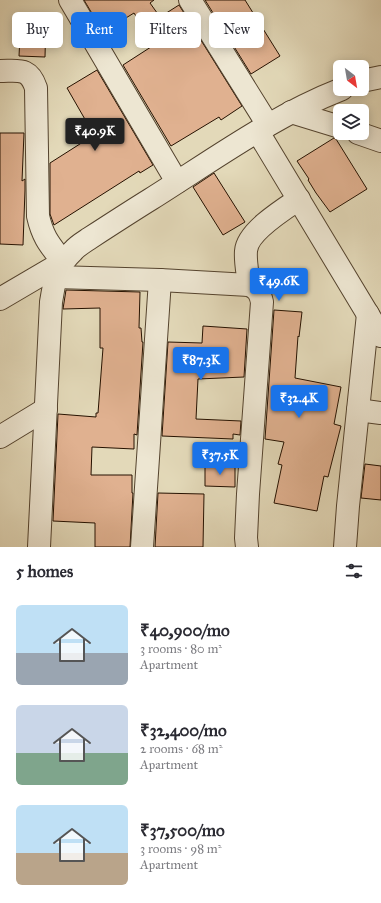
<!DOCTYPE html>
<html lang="en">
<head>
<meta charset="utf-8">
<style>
	:root { --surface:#fff; --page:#f2f2f3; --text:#2b2b33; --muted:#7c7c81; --accent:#1a73e8 }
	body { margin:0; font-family:"IM FELL Great Primer",serif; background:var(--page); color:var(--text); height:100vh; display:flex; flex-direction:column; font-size:15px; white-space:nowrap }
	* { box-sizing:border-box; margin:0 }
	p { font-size:13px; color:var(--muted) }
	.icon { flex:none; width:22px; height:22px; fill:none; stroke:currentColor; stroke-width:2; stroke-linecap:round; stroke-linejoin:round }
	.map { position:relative; height:547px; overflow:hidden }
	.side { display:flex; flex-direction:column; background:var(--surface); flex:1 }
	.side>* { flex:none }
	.hud { position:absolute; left:12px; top:12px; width:357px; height:36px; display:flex; gap:8px }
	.needle { width:26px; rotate:149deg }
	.fabs { position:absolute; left:333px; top:60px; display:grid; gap:8px }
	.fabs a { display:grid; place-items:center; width:36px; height:36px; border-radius:6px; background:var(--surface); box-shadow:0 2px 10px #0003; font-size:20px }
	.price { position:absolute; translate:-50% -34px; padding:0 9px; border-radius:4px; background:var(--accent); color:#fff; font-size:13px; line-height:26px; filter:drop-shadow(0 1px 2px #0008) }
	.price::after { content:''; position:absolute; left:50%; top:24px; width:12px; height:9px; margin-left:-6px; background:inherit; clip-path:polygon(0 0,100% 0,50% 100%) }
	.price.current { background:#222; color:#fff }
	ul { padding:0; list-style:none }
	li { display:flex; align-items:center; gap:12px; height:100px; padding:0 16px }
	li span { display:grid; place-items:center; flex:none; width:112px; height:80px; border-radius:6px; color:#555 }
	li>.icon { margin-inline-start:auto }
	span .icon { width:48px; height:48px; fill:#fffc; stroke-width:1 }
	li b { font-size:17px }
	h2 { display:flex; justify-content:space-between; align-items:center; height:48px; padding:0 16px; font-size:17px }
	.pill { padding:0 14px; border-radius:6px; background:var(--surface); box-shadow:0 2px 10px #0003; font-size:14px; line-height:36px }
	.pill.current { background:var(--accent); color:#fff }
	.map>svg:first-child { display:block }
	.building { fill:#e0b190; stroke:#251100 }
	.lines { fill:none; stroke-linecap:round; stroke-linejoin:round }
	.minor-casing { stroke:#54432e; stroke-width:24 }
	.minor { stroke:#ede6d2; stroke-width:22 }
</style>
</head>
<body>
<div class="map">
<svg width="381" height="547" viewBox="0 0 381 547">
	<rect width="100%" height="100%" fill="#e3d9b9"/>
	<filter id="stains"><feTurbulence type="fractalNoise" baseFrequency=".005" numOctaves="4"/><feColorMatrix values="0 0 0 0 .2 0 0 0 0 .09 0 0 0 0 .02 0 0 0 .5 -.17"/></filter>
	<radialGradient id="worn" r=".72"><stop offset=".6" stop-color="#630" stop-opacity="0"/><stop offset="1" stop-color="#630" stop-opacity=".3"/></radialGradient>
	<!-- building -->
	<g class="building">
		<path d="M84 0H154L150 3 160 17 179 5 242 106 221 120 219 117 171 146 123 65 154 45 134 13 103 32Z"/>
		<path d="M205 0H245L280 56 251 74Z"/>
		<path d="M21 17 46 18 45 57 19 56Z"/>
		<path d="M97 70 153 165 140 173 139 171 54 225 50 214V163L94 135 67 88Z"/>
		<path d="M0 133H24L22 181 25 179V190L23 245 0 244Z"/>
		<path d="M334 138 336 139 367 189 330 212 316 193 308 180 309 179 297 161Z"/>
		<path d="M214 173 245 222 223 235 193 187Z"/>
		<path d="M66 290 140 292 139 328H141L142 342H143L137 435 134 434V449L92 447 91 475H132V493H133L130 547H95V523L53 521 58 414 96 417V413H98L103 348H100V308L63 309Z"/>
		<path d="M274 310 302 312 299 337 298 336 295 378 341 387 334 424 341 426 328 477 324 476 317 511 274 503 282 465 278 464 284 442 265 439Z"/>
		<path d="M203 326 247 329 244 377 198 379 196 419 241 421 240 435 233 434V439L162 436 168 342 202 343Z"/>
		<path d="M365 464 381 466V500L361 498Z"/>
		<path d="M205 466 235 467V487L205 486Z"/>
		<path d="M158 493 204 494 203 547H155Z"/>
	</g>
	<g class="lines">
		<defs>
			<g id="minor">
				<path d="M70 0 177 182"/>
				<path d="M190 0 268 125"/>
				<path d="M0 71C19 71 29 67 36 88L38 216C43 238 50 245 63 262L0 299"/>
				<path d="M362 81 381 77"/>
				<path d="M291 112 340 127"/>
				<path d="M258 132 381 336"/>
				<path d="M358 133 381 141"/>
				<path d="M55 277 160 280 249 285C258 289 260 293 262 302L248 494 246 538 247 547"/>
				<path d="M249 285C248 274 245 262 246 251 247 232 284 209 299 199"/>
				<path d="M358 410 381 413"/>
				<path d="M0 437 46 409"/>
				<path d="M39 547 51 302C55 280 55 268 73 251 77 246 84 242 90 238 110 225 130 212 151 199 213 160 273 116 342 89"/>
				<path d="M142 547 160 280"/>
				<path d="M345 547 348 506 368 314"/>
			</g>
		</defs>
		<!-- minor casing -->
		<use href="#minor" class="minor-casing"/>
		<!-- minor -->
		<use href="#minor" class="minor"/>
	</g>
	<rect width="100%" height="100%" filter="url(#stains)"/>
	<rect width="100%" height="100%" fill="url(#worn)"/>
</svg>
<div class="fabs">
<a><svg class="needle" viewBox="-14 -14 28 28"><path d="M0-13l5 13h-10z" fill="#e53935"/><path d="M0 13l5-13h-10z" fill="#7c7c81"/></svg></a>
<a><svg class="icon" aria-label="layers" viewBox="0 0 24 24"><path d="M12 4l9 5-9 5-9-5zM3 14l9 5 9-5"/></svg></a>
</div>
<b class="price current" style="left:95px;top:152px">₹40.9K</b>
<b class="price" style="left:279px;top:302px">₹49.6K</b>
<b class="price" style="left:201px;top:381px">₹87.3K</b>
<b class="price" style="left:299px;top:419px">₹32.4K</b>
<b class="price" style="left:220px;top:476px">₹37.5K</b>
<div class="hud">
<a class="pill">Buy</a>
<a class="pill current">Rent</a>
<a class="pill">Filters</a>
<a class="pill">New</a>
</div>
</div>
<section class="side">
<h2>5 homes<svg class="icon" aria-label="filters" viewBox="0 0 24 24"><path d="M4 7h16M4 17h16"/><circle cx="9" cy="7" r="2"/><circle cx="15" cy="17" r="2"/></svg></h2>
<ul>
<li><span style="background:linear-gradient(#bfe0f5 60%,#9aa5b1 0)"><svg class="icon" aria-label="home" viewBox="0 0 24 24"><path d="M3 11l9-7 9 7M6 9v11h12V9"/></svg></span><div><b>₹40,900/mo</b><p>3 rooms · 80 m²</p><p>Apartment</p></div></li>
<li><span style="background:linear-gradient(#c9d6e8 60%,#7fa58c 0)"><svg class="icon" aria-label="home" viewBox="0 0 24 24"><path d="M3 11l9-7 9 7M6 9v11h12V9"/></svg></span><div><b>₹32,400/mo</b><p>2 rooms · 68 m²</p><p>Apartment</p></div></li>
<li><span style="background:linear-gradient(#bfe0f5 60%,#b9a48a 0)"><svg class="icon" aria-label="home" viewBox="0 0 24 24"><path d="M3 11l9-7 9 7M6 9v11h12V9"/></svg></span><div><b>₹37,500/mo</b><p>3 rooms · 98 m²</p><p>Apartment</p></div></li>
</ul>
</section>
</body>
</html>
